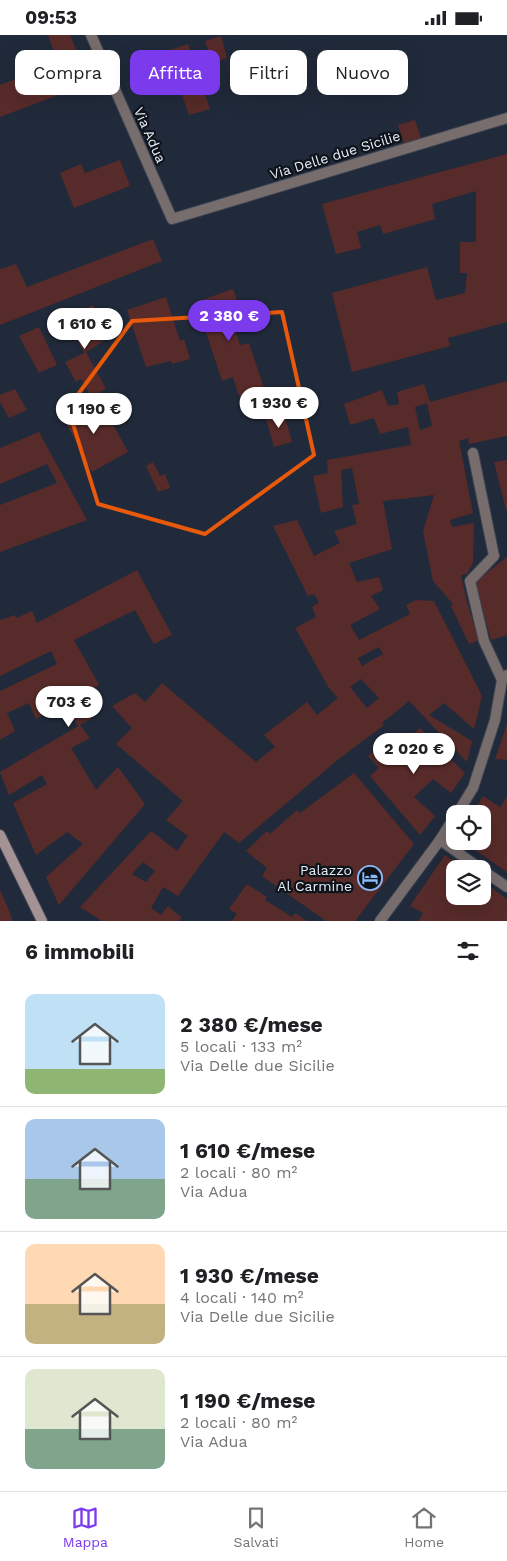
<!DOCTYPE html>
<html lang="it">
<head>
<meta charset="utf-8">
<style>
	:root { --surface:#fff; --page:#f6f6f6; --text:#202124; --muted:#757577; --line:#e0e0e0; --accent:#7c3aed }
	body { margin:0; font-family:"Work Sans",sans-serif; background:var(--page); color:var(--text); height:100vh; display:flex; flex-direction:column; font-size:19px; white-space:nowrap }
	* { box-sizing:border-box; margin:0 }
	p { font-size:16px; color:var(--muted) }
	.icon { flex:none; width:28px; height:28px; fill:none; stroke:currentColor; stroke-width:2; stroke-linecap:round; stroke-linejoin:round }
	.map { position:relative; height:886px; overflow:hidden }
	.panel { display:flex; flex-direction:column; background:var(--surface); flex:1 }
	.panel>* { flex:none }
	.guide { position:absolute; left:15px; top:15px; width:478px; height:45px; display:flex; gap:10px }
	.buttons { position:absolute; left:446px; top:770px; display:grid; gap:10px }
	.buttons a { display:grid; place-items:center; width:45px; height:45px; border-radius:10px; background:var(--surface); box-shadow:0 5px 20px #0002; font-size:25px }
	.price { position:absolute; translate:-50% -42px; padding:0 11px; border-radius:18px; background:#fff; color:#222; font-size:16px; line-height:32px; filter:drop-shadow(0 1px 2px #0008) }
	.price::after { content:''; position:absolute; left:50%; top:30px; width:15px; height:11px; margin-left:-8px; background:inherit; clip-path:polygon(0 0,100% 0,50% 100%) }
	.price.selected { background:var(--accent); color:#fff }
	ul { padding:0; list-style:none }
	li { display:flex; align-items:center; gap:15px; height:125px; padding:0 25px }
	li+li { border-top:1px solid var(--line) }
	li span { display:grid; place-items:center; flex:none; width:140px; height:100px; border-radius:10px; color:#555 }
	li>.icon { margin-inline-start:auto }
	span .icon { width:60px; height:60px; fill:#fffc; stroke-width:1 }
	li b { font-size:21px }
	h2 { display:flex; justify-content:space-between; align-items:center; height:60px; padding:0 25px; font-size:21px }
	.chip { padding:0 18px; border-radius:10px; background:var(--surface); box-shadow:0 5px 20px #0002; font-size:18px; line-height:45px }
	.chip.selected { background:var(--accent); color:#fff }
	.status { display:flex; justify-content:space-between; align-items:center; height:35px; padding:0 25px; background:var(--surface); direction:ltr }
	.status svg { height:14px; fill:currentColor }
	.tab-bar { display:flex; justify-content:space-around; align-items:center; height:70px; border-top:1px solid var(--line); background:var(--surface); font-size:14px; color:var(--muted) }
	.tab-bar a { display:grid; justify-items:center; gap:2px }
	.tab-bar .selected { color:var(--accent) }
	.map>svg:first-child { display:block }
	.building { fill:#572b29; fill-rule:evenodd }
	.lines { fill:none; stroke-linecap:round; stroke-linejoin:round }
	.lane-casing { stroke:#3d4554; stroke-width:12 }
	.street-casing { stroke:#3d4554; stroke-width:12 }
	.secondary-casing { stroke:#3d4554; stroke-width:12 }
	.lane { stroke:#786d6d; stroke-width:10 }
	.street { stroke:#786d6d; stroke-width:10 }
	.secondary { stroke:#a59294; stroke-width:10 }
	.marked { fill:none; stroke:#e8590c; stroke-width:4; stroke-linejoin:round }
	.labels { text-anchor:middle; stroke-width:4.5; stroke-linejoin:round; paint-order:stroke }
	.street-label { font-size:14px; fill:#e6ecf7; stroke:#0e131a }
	.poi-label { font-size:14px; fill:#e6ecf7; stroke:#0e131a; text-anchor:end }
</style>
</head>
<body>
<div class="status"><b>09:53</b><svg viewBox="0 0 49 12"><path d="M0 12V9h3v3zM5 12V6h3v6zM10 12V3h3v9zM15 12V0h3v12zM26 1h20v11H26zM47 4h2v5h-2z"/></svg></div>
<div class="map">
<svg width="507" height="886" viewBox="0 0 507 886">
	<rect width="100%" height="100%" fill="#212a3a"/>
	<!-- building -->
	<g class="building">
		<path d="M48 0H70L88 43 74 48 77 53 0 82V50L58 28Z"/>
		<path d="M221 1 227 23 212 27 205 6Z"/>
		<path d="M188 9 210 74 189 80 167 16Z"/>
		<path d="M415 85 421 103 404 109 398 90Z"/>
		<path d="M507 119V287L448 303 450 311 352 337 332 258 427 232 436 265 465 258 467 238H460V207H476V156L432 169 435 184 383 199 380 190 357 197 361 213 336 219 322 169Z"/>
		<path d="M120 125 130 151 74 173 60 138 81 129 85 138Z"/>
		<path d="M153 204 162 226 0 290V234L16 229 27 252Z"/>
		<path d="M233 254 242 280 231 284 240 310 249 308 264 353 239 361 233 342 222 346 196 267Z"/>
		<path d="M166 262 180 306 184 304 190 324 172 329 171 326 146 332 127 275Z"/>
		<path d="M93 270 97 278 90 281 104 306 86 317 106 354 91 361 81 344 76 347 65 327 84 318 65 282Z"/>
		<path d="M39 292 57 330 39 338 19 301Z"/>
		<path d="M507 346V401L469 409 468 403 459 406 473 478 450 485 452 492 474 488 473 528 467 539 461 540 467 567 479 605 469 609 451 571 453 569 433 546 423 496 434 460 383 466 392 514 349 528 357 547 379 542 383 555 371 561 380 574 350 590 359 605 410 579 406 570 416 565 434 566 482 661 474 694 444 668 429 680 472 706 467 727 409 666 382 688 384 690 340 723 239 808 224 797 178 861 163 852 151 873 161 880 168 871 182 883 178 886H102L80 872 151 796 177 816 188 801 166 785 183 766 116 709 132 693 112 671 135 658 145 667 162 648 256 727 275 712 264 700 307 667 317 680 338 663 329 653 295 593 316 582 312 572 319 567 314 559 308 561 273 491 297 485 314 521 340 508 334 496 357 489 352 470 359 469 352 433 341 435 343 472 321 478 313 441 328 438 327 425 411 410 408 392 380 399 374 383 350 390 344 369 382 355 388 371 399 369 397 357 424 349 430 367ZM427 368 432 391 420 395 415 372ZM379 612 383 619 362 631 358 623ZM361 644 379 663 367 673 350 652ZM143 827 155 836 146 847 132 839Z"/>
		<path d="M15 354 27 375 9 383 0 367V360Z"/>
		<path d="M77 364 86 380 103 371 128 417 92 437 58 373Z"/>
		<path d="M283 375 292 407 274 412 265 380Z"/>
		<path d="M39 397 87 485 0 517V470L57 448 47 429 0 449V413Z"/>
		<path d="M507 425V475H506L494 427Z"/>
		<path d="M153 427 160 441 165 439 170 453 158 457 146 431Z"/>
		<path d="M507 522V600L491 605 475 547Z"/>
		<path d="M137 535 172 600 154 609 135 575 74 605 99 650 78 661 91 684 80 690 90 703 71 713 96 755 118 732 145 769 59 870 46 842 83 809 67 797 36 820 13 768 47 749 42 740 9 760 0 737 78 691 65 668 36 684 29 668 7 678 15 696 0 705V656L57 629 51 616 0 641V585L15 580 16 583 32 576 37 588Z"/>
		<path d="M507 689V725L495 724Z"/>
		<path d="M420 693 465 738 451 758 433 744 414 762 435 781 420 800 370 741 379 733 368 721 381 710 391 720Z"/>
		<path d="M354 738 414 809 355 886H326L262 841 267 833 246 816 267 796 270 799 297 775 300 778Z"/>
		<path d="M483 761 500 772 507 762V837L462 806H482V779H472Z"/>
		<path d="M445 820 465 834H455V861H482V846L507 864V886H418L423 878 410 871Z"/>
		<path d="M247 849 267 862 265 865 292 882 295 878 307 886H232L237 879 229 874Z"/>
		<path d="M0 855 11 880 12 886H0Z"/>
	</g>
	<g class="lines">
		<defs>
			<path id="lane" d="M473 418 494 521 470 546 484 606 502 645"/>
			<g id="street">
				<path d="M91 0 172 184 507 83"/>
				<path d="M457 779 473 753 495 685 502 645 507 640"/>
				<path d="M440 805 481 834"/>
				<path d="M482 835 507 852"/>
				<path d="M380 886 440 805 455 781"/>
			</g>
			<path id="secondary" d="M0 800 42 886"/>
		</defs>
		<!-- lane casing -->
		<use href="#lane" class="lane-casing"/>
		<!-- street casing -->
		<use href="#street" class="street-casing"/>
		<!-- secondary casing -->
		<use href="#secondary" class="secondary-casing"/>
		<!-- lane -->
		<use href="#lane" class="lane"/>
		<!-- street -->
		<use href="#street" class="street"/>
		<!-- secondary -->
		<use href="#secondary" class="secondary"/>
	</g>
	<!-- marked area -->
	<path class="marked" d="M282 277 314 420 205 499 98 469 68 373 132 286Z"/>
	<!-- icons -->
	<defs>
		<symbol id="hotel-ring" viewBox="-11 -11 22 22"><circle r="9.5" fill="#0e131a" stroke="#88bafc" stroke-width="1.5"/><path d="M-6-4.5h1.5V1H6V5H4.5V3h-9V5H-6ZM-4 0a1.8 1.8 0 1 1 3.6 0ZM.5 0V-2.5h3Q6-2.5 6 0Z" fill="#88bafc"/></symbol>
	</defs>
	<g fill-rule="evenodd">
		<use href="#hotel-ring" x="356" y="829" width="28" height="28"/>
	</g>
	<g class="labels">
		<!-- street labels -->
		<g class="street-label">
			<text transform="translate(150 100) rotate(66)" y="5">Via Adua</text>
			<text transform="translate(335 120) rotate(-17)" y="5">Via Delle due Sicilie</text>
		</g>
		<!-- poi labels -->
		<g class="poi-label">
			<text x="352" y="840">Palazzo<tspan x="352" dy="16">Al Carmine</tspan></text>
		</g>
	</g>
</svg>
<div class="buttons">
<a><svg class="icon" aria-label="locate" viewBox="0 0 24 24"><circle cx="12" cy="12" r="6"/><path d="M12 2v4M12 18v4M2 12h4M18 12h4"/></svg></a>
<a><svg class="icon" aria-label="layers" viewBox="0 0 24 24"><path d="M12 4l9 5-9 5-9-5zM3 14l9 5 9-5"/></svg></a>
</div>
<b class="price selected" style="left:229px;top:307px">2 380 €</b>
<b class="price" style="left:85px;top:315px">1 610 €</b>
<b class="price" style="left:279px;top:394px">1 930 €</b>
<b class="price" style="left:94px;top:400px">1 190 €</b>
<b class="price" style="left:69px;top:693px">703 €</b>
<b class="price" style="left:414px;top:740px">2 020 €</b>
<div class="guide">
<a class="chip">Compra</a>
<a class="chip selected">Affitta</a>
<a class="chip">Filtri</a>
<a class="chip">Nuovo</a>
</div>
</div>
<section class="panel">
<h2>6 immobili<svg class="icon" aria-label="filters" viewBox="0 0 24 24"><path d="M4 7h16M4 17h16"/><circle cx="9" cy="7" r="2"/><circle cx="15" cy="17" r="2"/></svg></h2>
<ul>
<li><span style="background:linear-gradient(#bfe0f5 75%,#8fb573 0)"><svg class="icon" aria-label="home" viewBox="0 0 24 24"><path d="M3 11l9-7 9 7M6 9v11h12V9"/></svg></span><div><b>2 380 €/mese</b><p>5 locali · 133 m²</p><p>Via Delle due Sicilie</p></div></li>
<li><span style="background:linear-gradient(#a9c7e8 60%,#7fa58c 0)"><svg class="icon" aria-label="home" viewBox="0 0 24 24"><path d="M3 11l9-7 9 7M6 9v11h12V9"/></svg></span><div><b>1 610 €/mese</b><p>2 locali · 80 m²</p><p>Via Adua</p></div></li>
<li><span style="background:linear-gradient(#ffd9b3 60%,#c2b280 0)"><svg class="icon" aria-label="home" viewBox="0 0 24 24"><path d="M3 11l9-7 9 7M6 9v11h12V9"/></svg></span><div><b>1 930 €/mese</b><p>4 locali · 140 m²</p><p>Via Delle due Sicilie</p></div></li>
<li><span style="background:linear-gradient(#dfe7d0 60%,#7fa58c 0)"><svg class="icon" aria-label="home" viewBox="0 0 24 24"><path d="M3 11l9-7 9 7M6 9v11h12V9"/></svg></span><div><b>1 190 €/mese</b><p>2 locali · 80 m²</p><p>Via Adua</p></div></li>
</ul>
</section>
<nav class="tab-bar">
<a class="selected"><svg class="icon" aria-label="map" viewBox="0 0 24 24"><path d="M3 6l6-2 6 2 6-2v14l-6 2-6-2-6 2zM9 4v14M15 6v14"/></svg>Mappa</a>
<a><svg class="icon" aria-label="saved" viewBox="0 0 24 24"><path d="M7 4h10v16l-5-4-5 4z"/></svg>Salvati</a>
<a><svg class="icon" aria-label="home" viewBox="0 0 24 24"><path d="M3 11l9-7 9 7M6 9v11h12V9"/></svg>Home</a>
</nav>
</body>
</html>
